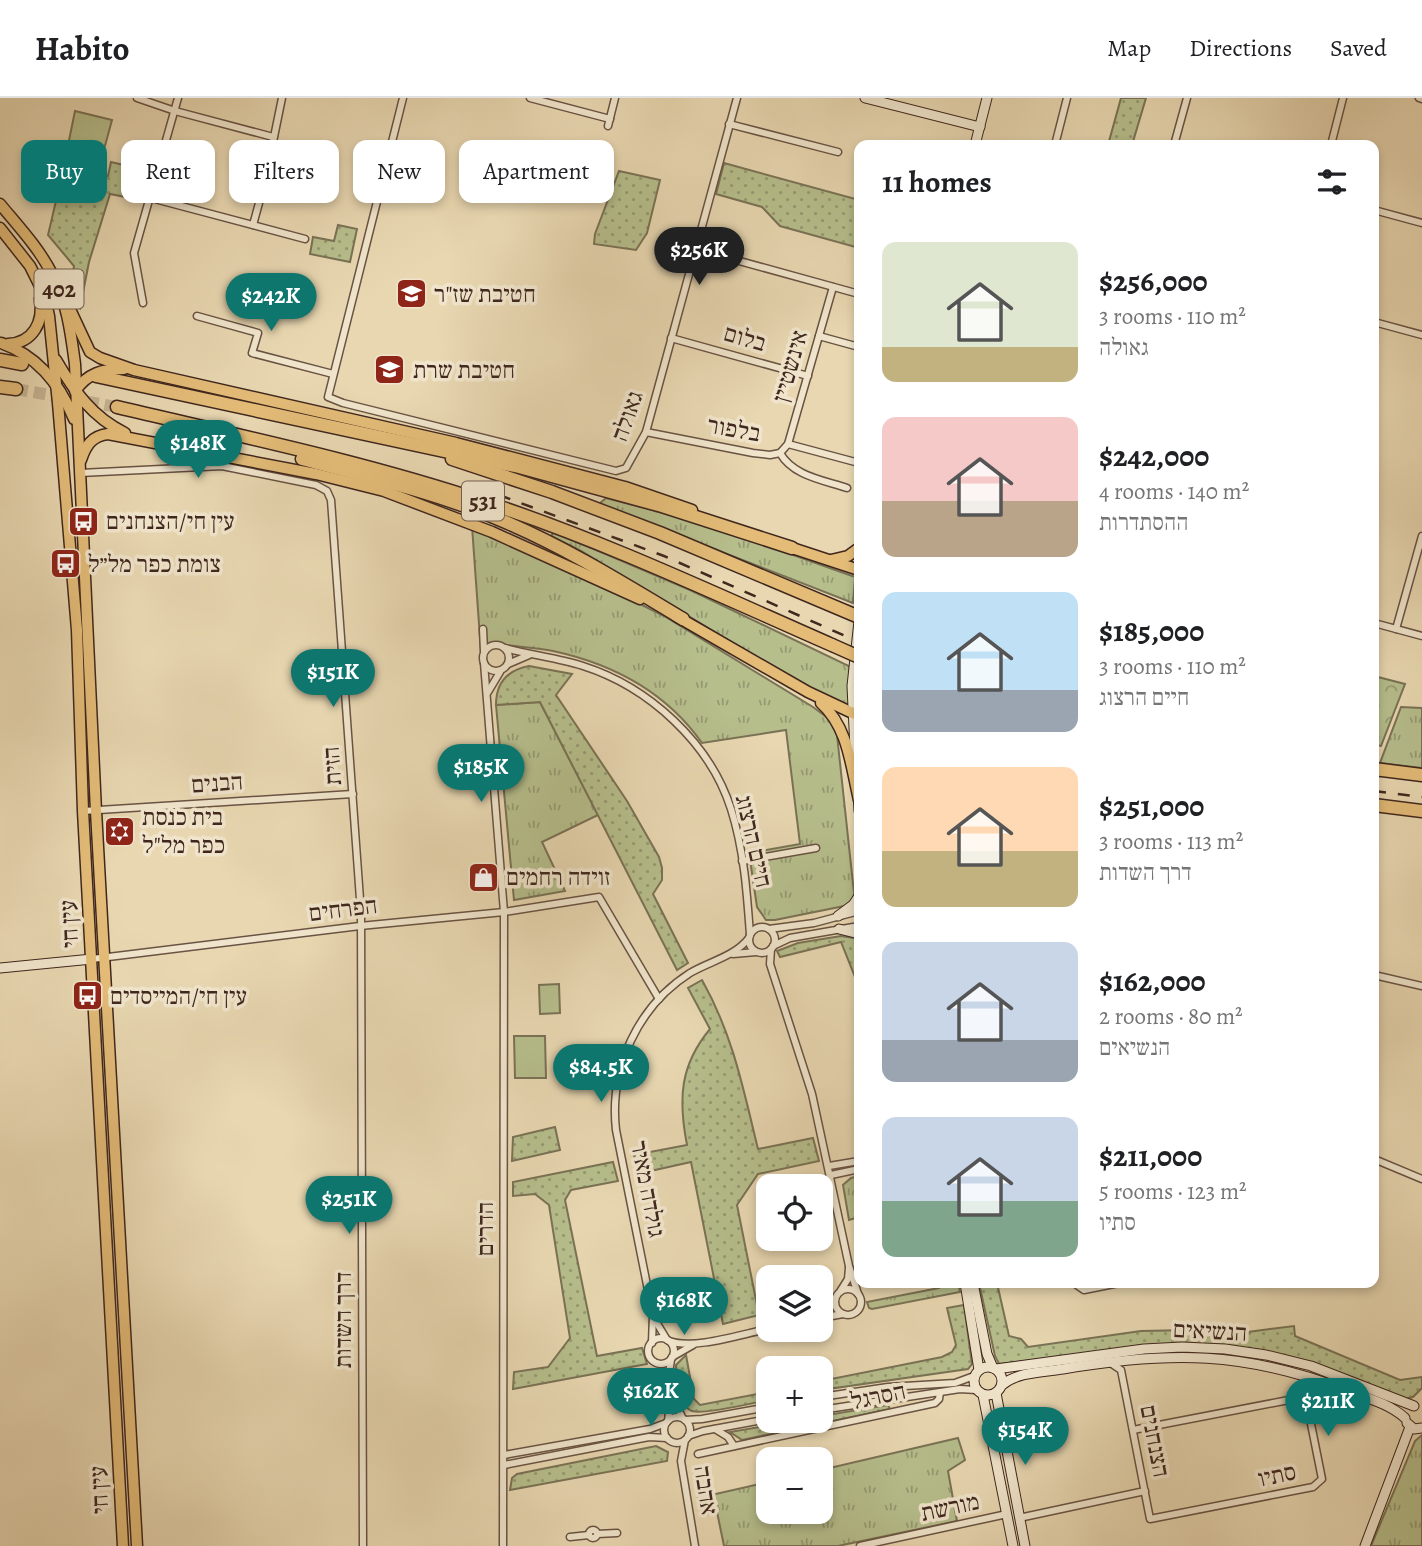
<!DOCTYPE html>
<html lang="en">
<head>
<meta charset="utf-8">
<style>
	:root { --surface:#fff; --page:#f6f6f6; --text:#202124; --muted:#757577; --line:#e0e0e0; --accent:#0f766e }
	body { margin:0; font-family:Alegreya,"Frank Ruhl Libre",serif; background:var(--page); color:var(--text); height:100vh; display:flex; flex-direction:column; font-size:26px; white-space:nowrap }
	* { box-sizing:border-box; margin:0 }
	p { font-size:23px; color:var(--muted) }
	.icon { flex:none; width:38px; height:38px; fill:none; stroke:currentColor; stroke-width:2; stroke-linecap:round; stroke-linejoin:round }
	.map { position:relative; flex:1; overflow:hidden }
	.drawer { position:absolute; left:854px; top:42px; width:525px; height:1148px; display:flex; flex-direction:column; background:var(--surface); border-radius:14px; box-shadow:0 4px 10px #0003 }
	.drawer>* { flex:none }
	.guide { position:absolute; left:21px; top:42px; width:665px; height:63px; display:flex; gap:14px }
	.fabs { position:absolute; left:756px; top:1076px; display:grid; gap:14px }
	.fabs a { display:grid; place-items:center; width:77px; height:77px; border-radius:14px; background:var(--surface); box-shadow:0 4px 10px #0003; font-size:35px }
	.price { position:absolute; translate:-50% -60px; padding:0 16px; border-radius:24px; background:var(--accent); color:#fff; font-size:23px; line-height:46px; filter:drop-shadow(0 2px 4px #0008) }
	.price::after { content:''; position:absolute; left:50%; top:42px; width:21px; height:16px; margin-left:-10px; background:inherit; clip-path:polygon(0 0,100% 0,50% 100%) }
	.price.current { background:#222; color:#fff }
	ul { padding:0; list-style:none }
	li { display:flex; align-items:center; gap:21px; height:175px; padding:0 28px }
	li span { display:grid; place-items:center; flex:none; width:196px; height:140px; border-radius:14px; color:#555 }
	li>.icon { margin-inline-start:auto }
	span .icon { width:84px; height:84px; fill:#fffc; stroke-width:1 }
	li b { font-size:30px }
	h2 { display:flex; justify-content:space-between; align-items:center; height:84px; padding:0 28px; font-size:30px }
	.pill { padding:0 24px; border-radius:14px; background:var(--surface); box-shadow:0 4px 10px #0003; font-size:24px; line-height:63px }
	.pill.current { background:var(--accent); color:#fff }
	header { display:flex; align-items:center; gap:42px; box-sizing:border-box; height:98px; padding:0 35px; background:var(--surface); border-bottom:2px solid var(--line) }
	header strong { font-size:33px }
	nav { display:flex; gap:38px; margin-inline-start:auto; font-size:24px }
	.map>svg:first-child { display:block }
	.grass { fill:url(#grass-tufts); stroke:#7a7255; stroke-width:2 }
	.forest { fill:url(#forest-crowns); stroke:#7a7255; stroke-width:2 }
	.park { fill:url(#park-dots); stroke:#7a7255; stroke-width:2 }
	.pitch { fill:#b6be8c; stroke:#7a7255; stroke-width:2 }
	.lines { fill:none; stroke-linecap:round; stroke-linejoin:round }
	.highway-tunnel { stroke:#c6b494; stroke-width:12; stroke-dasharray:12 6; stroke-linecap:butt }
	.street-casing { stroke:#695343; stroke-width:9 }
	.secondary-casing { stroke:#3f271e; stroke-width:11 }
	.primary-casing { stroke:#3f271e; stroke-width:13 }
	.highway-casing { stroke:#3f271e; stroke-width:15 }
	.street { stroke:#f0e5cc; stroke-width:6 }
	.secondary { stroke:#f0e5cc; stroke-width:9 }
	.primary { stroke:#e4bc78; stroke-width:10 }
	.highway { stroke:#e4bc78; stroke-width:12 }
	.rail { stroke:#3f271e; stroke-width:2.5; stroke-dasharray:12 12; stroke-linecap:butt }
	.highway-bridge-casing { stroke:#3f271e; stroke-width:15; stroke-linecap:butt }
	.highway-bridge { stroke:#e4bc78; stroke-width:12 }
	.labels { text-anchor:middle; stroke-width:7; stroke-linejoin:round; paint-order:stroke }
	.shield { fill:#f0e5cc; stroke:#746052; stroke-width:2 }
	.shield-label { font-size:23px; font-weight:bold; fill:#3f271e }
	.poi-label { font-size:24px; fill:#3f271e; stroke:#f0e5cc; text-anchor:start }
	.street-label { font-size:24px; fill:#3f271e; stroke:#f0e5cc }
</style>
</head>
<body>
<header>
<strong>Habito</strong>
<nav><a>Map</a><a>Directions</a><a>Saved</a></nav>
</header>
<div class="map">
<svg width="1422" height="1448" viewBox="0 0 1422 1448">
	<defs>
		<pattern id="grass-tufts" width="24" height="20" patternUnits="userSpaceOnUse" patternTransform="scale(1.75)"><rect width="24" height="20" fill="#b6be8c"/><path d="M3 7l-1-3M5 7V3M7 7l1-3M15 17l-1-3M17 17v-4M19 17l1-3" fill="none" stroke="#959a72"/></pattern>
		<pattern id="forest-crowns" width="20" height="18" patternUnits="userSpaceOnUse" patternTransform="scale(1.75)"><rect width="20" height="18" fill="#b6be8c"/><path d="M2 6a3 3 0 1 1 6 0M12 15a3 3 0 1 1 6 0" fill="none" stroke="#959a72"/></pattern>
		<pattern id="park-dots" width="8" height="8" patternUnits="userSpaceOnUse" patternTransform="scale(1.75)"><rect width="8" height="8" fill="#b6be8c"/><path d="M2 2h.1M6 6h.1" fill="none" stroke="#959a72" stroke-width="1.8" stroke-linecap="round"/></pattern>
	</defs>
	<rect width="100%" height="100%" fill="#e8d7b1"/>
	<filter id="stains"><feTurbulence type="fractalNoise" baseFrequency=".00286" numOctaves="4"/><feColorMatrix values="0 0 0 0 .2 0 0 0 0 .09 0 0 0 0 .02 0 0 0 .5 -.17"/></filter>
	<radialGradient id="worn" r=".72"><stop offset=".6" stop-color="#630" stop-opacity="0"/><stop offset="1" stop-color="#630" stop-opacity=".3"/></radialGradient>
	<!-- grass -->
	<g class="grass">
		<path d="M606 400 709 427 855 479 853 505 599 406Z"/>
		<path d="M472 428 542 457 664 518 813 609 829 621 837 637 854 795 853 803 849 807 775 822H766L757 809 749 755 800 746 786 632 702 645C666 594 613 566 553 553 533 549 513 549 493 545L481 554Z"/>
		<path d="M554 434 690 492 851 569 849 608 812 593 581 453 551 438Z"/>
		<path d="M540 604 598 717 542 744 565 793 514 802 496 607Z"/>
		<path d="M1401 609 1422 610V670L1380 665Z"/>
		<path d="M859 1078V1119L849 1122 843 1087 851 1080Z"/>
		<path d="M938 1185H958L960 1194 872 1211 869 1210 867 1204 939 1190Z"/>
		<path d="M1422 1337V1448H1371L1415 1343Z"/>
		<path d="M958 1340 965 1362 948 1373 957 1423 838 1448H724L717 1414 701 1418 698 1400 768 1384V1414H821V1372Z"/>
	</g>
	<!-- forest -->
	<path class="forest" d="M1374 578 1405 586 1381 648 1374 647Z"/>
	<!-- park -->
	<g class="park">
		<path d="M1121 0H1146L1132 47H1108Z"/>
		<path d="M111 64 149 73 140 102 110 96 89 164 80 210 70 194 74 168 48 137 63 73 69 69 108 78Z"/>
		<path d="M724 65 859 102V150L780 128 762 109 716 96Z"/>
		<path d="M619 73 660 82 647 135 636 152 594 146 595 136Z"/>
		<path d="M338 127 357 131 350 164 310 156 313 139 334 143Z"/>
		<path d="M529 568 572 576 556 597 627 703 659 759 662 770V782L653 796 688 865 677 872 540 604 496 607C496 585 508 572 529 568Z"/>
		<path d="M841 838 854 840 859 845V889L841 844 780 859 777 853 798 845Z"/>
		<path d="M702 882C733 937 743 990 758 1051L813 1040 819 1063 758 1076 737 1107 759 1217 723 1226 691 1064 637 1076 634 1057 687 1047C678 1001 680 967 710 931L688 890Z"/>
		<path d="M555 1029 560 1052 512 1063 513 1039Z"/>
		<path d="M613 1064 618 1083 571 1092 565 1102 597 1258 642 1250 647 1266 513 1291 514 1274 548 1269 570 1240 549 1107 535 1096 513 1098V1084Z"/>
		<path d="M979 1185H997L1009 1238 1021 1241 1028 1249 1141 1233 1240 1231V1235L1294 1228 1295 1238 1400 1282 1422 1279V1290L1413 1299 1405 1301 1264 1254 1147 1248 999 1266 995 1258Z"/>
		<path d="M964 1207 972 1266 968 1271 821 1292V1283L942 1259 952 1254 956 1247 947 1210Z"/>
		<path d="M686 1257 694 1301 700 1307 768 1294V1302C753 1305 704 1317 692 1313 678 1308 676 1279 676 1267Z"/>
		<path d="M888 1307 890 1311 742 1342 730 1334 794 1323H821V1318Z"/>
		<path d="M656 1348 668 1354 667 1363 510 1392 512 1380 517 1376Z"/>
	</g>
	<!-- pitch -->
	<g class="pitch">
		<path d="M75 13 112 22 100 66 66 57Z"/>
		<path d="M559 886 560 915 540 916 539 887Z"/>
		<path d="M514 938H545L546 980H515Z"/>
	</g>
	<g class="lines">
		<!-- highway-tunnel -->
		<path class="highway-tunnel" d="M16 291 117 309"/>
		<defs>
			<g id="street">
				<path d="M137 0 175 13 273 39"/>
				<path d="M403 0 328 299 343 305 616 373 626 370 646 334 737 0"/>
				<path d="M530 0 610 21"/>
				<path d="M1419 0 1422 1"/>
				<path d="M729 26 838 54"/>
				<path d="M608 28 615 0"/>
				<path d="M1055 47 1067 0"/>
				<path d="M1174 47 1187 0"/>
				<path d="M1331 47 1343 0"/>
				<path d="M151 100 305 141"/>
				<path d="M1374 112 1422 125"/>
				<path d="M253 127 265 83 282 0"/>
				<path d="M696 151 859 196"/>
				<path d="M143 205 134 155 178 0"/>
				<path d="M197 218 258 235 252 255 333 276"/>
				<path d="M1374 224 1422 237"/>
				<path d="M819 238 859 249"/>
				<path d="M671 240 808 278"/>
				<path d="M646 334 753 355 770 357 780 355C793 378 823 382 847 390"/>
				<path d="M788 346 859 365"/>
				<path d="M780 355 788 346 833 189"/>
				<path d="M80 375 222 368 316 387 327 393 331 402 361 815 363 1448"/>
				<path d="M1374 525 1422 538"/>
				<path d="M483 531 484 553"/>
				<path d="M1396 531 1422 438"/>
				<circle cx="496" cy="560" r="13"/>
				<path d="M505 550C531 557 558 560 583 568 649 589 710 645 731 711 744 752 747 795 750 837"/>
				<path d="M484 565 504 814 503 1448"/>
				<path d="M508 566 529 557"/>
				<path d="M488 594 500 574"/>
				<path d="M83 713 353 696"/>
				<path d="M742 763 816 750"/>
				<circle cx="762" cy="842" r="13"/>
				<path d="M769 831 814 825 859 813"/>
				<path d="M773 848 790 840 859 828"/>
				<path d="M771 851 770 866 812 996 849 1168 858 1196"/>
				<path d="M733 856 756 854"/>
				<path d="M92 861 360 828 504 814 599 799 659 901"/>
				<path d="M1374 877 1422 888"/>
				<path d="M1374 1061 1422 1081"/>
				<path d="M829 1068 859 1063"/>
				<path d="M831 1077 859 1071"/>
				<path d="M1074 1185 1084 1192 1119 1185"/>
				<circle cx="848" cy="1204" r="13"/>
				<path d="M841 1192 848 1181 849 1170"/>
				<path d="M821 1220 843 1216"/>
				<path d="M655 1222 667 1242"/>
				<circle cx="661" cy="1253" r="13"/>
				<path d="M669 1243C695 1252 741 1236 768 1231"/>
				<path d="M652 1245 653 1217 616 1032C609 970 638 908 690 875 710 863 734 859 749 840"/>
				<path d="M672 1259 693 1247"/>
				<path d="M1109 1264 1121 1272 1150 1421 1313 1389 1322 1381 1308 1311 1306 1305 1299 1300 1133 1332"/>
				<path d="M671 1296 669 1276 671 1261"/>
				<path d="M821 1299 888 1289 955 1285 974 1278"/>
				<path d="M821 1312 960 1291 976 1292"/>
				<circle cx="677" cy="1332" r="13"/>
				<path d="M685 1322 702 1321 768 1309"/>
				<path d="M668 1323 671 1296 682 1319"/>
				<path d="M715 1331 728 1339 734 1348"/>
				<path d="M688 1338 703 1333 768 1321"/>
				<path d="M685 1342 681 1363 695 1448"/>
				<path d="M698 1356 935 1305 939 1301 940 1294"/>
				<path d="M504 1357 650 1331 666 1325"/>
				<path d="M504 1367 649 1339 667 1340"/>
				<path d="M1019 1420 1145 1393"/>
				<circle cx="593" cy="1436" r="4"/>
				<path d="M597 1436 617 1435"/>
				<path d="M570 1439 589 1437"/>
				<path d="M860 1448 1007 1416"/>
			</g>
			<g id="secondary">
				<path d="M865 0 980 29"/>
				<path d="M975 47 987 0"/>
				<path d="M856 671 852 588 859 523"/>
				<path d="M858 695 859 713"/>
				<path d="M838 818 853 807 859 798"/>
				<path d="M839 831 859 836"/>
				<path d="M0 870 92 861"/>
				<path d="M965 1185 979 1272"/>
				<path d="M973 1185 987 1256 993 1270"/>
				<circle cx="988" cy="1283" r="14"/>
				<path d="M996 1271 1144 1251 1182 1249 1225 1251 1266 1257 1311 1268 1414 1308"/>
				<path d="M1002 1287C1017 1274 1044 1274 1063 1271 1170 1253 1245 1253 1348 1293 1367 1300 1390 1306 1405 1320"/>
				<path d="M996 1295 1025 1448"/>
				<path d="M983 1297 1013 1448"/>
				<path d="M1407 1325 1414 1331 1422 1330"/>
				<path d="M1365 1448 1410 1329"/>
			</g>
			<g id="primary">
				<path d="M0 106C18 128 39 150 52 176 67 203 71 236 75 266L96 713 137 1448"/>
				<path d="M0 130 30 168 44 196 49 218 58 305 77 532 83 713 123 1448"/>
				<path d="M69 209 90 254 100 260 134 272 456 345 625 389 692 412"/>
				<path d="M1 245C38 258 60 286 74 321"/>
				<path d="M8 246C33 245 44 224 40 201"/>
				<path d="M56 262C74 293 92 319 125 335"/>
				<path d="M75 293C88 275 102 271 124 271"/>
				<path d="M81 362C86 347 92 338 108 336L316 376 384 393 492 434 640 501"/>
				<path d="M786 448 859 472"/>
				<path d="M831 462 848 458 859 450"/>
				<path d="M676 518 808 594 859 618"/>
				<path d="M821 605C848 629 851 668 859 702"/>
			</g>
			<g id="highway">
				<path d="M0 262 22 266"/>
				<path d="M96 278 519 369 662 408 792 450"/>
				<path d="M0 289 16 291"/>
				<path d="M117 309C240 338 365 364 485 404 604 443 718 497 832 547"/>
				<path d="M302 361C369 379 437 395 501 422 565 449 623 485 683 521"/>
				<path d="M452 361 552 394 660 435 859 519"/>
				<path d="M1374 671 1422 677"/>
				<path d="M1374 707 1422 713"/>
			</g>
		</defs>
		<!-- street casing -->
		<use href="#street" class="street-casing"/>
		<!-- secondary casing -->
		<use href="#secondary" class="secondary-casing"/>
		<!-- primary casing -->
		<use href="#primary" class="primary-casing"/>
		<!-- highway casing -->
		<use href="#highway" class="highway-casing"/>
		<!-- street -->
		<use href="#street" class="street"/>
		<!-- secondary -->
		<use href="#secondary" class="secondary"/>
		<!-- primary -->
		<use href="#primary" class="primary"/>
		<!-- highway -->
		<use href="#highway" class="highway"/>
		<!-- rail -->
		<g class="rail">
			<path d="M499 397 664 458 859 544"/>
			<path d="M1374 693 1422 699"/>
		</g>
		<defs>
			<path id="highway-bridge" d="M832 547 859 559"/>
		</defs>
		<!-- highway-bridge casing -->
		<use href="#highway-bridge" class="highway-bridge-casing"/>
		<!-- highway-bridge -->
		<use href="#highway-bridge" class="highway-bridge"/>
	</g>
	<!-- icons -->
	<defs>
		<symbol id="school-square" viewBox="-11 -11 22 22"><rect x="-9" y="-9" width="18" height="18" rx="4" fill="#8f2418" stroke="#f0e5cc"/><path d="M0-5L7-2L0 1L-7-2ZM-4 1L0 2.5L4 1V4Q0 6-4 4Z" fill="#fff"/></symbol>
		<symbol id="bus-square" viewBox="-11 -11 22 22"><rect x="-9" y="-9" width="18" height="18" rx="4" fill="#8f2418" stroke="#f0e5cc"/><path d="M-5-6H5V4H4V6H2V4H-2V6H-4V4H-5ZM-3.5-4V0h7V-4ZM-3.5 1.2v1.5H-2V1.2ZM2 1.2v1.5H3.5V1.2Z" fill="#fff"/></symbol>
		<symbol id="synagogue-square" viewBox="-11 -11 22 22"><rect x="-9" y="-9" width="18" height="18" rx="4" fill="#8f2418" stroke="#f0e5cc"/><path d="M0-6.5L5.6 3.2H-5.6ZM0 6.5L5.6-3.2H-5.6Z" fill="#fff"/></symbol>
		<symbol id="shop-square" viewBox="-11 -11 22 22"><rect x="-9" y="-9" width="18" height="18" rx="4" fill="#8f2418" stroke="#f0e5cc"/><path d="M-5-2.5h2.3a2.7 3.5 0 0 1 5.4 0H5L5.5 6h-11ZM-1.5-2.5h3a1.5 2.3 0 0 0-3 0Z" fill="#fff"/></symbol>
	</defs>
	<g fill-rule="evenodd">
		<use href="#school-square" x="394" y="178" width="35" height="35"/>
		<use href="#school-square" x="372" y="254" width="35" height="35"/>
		<use href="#bus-square" x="66" y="406" width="35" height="35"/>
		<use href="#bus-square" x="48" y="448" width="35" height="35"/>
		<use href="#synagogue-square" x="102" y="716" width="35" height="35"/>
		<use href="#shop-square" x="466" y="762" width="35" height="35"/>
		<use href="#bus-square" x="70" y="880" width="35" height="35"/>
	</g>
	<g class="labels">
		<!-- shield labels -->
		<g class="shield">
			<rect x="34.5" y="171.5" width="49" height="39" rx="5"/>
			<rect x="462" y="383.5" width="42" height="39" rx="5"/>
		</g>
		<g class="shield-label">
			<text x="59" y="199">402</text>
			<text x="483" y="411">531</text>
		</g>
		<!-- poi labels -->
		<g class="poi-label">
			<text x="434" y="204">חטיבת שז"ר</text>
			<text x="413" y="280">חטיבת שרת</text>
			<text x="106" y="431">עין חי/הצנחנים</text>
			<text x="88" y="474">צומת כפר מל״ל</text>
			<text x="142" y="727">בית כנסת<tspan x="142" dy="28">כפר מל"ל</tspan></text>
			<text x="506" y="787">זוידה רחמים</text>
			<text x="110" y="906">עין חי/המייסדים</text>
		</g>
		<!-- street labels -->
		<g class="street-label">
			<text transform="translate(745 240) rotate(16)" y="8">בלום</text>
			<text transform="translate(790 268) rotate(-74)" y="8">אינשטיין</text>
			<text transform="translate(627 318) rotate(-70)" y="8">גאולה</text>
			<text transform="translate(734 331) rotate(10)" y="8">בלפור</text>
			<text transform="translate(332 668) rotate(-94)" y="8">הזית</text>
			<text transform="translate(217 685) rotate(-4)" y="8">הבנים</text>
			<text transform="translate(754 743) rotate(77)" y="8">חיים הרצוג</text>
			<text transform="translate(343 811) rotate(-7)" y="8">הפרחים</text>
			<text transform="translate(69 826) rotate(-93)" y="8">עין חי</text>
			<text transform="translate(648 1091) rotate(79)" y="8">גולדה מאיר</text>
			<text transform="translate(485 1131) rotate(-90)" y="8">הדרים</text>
			<text transform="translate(343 1222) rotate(-90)" y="8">דרך השדות</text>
			<text transform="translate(1210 1233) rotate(3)" y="8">הנשיאים</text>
			<text transform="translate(878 1298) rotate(-12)" y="8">הסרגל</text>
			<text transform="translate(1155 1343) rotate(79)" y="8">הצנחנים</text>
			<text transform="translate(1277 1377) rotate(-12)" y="8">סתיו</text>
			<text transform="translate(99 1392) rotate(-93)" y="8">עין חי</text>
			<text transform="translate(706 1392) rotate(81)" y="8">אהבה</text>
			<text transform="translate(950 1409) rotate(-12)" y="8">מורשת</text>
		</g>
	</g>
	<rect width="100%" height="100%" filter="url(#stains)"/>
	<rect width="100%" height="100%" fill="url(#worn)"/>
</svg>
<div class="fabs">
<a><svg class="icon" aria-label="locate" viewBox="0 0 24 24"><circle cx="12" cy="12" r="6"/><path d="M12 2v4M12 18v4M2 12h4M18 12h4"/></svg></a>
<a><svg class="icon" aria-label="layers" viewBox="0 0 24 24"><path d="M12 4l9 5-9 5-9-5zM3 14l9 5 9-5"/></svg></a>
<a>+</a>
<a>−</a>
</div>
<b class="price current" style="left:699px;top:189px">$256K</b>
<b class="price" style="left:271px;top:235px">$242K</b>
<b class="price" style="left:198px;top:382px">$148K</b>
<b class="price" style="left:333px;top:611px">$151K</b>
<b class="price" style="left:481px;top:706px">$185K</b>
<b class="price" style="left:601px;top:1006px">$84.5K</b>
<b class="price" style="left:349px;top:1138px">$251K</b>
<b class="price" style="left:684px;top:1239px">$168K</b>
<b class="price" style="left:651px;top:1330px">$162K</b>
<b class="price" style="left:1328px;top:1340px">$211K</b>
<b class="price" style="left:1025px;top:1369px">$154K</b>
<div class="guide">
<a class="pill current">Buy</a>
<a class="pill">Rent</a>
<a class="pill">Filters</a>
<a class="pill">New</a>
<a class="pill">Apartment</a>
</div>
<section class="drawer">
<h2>11 homes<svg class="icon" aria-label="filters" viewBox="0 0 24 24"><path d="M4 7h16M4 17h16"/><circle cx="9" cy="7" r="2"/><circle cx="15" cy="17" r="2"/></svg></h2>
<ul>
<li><span style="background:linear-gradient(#dfe7d0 75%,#c2b280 0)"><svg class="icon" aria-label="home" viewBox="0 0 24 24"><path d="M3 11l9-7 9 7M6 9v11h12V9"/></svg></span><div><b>$256,000</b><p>3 rooms · 110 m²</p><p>גאולה</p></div></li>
<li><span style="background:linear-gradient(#f6c9c9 60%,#b9a48a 0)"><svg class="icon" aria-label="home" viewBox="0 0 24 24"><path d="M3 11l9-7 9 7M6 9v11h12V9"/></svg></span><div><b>$242,000</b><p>4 rooms · 140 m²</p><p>ההסתדרות</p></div></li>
<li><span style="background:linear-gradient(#bfe0f5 70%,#9aa5b1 0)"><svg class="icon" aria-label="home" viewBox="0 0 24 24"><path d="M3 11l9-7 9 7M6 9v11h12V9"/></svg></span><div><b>$185,000</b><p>3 rooms · 110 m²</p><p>חיים הרצוג</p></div></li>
<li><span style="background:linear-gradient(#ffd9b3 60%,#c2b280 0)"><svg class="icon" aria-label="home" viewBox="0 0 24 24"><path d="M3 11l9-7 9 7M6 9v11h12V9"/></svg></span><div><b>$251,000</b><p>3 rooms · 113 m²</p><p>דרך השדות</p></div></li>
<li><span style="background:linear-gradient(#c9d6e8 70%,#9aa5b1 0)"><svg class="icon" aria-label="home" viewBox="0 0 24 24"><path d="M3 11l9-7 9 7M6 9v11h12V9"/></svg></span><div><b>$162,000</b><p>2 rooms · 80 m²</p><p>הנשיאים</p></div></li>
<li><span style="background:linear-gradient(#c9d6e8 60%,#7fa58c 0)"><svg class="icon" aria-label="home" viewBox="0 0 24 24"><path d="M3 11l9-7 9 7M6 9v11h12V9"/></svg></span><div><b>$211,000</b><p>5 rooms · 123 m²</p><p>סתיו</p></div></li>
</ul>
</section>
</div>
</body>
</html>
